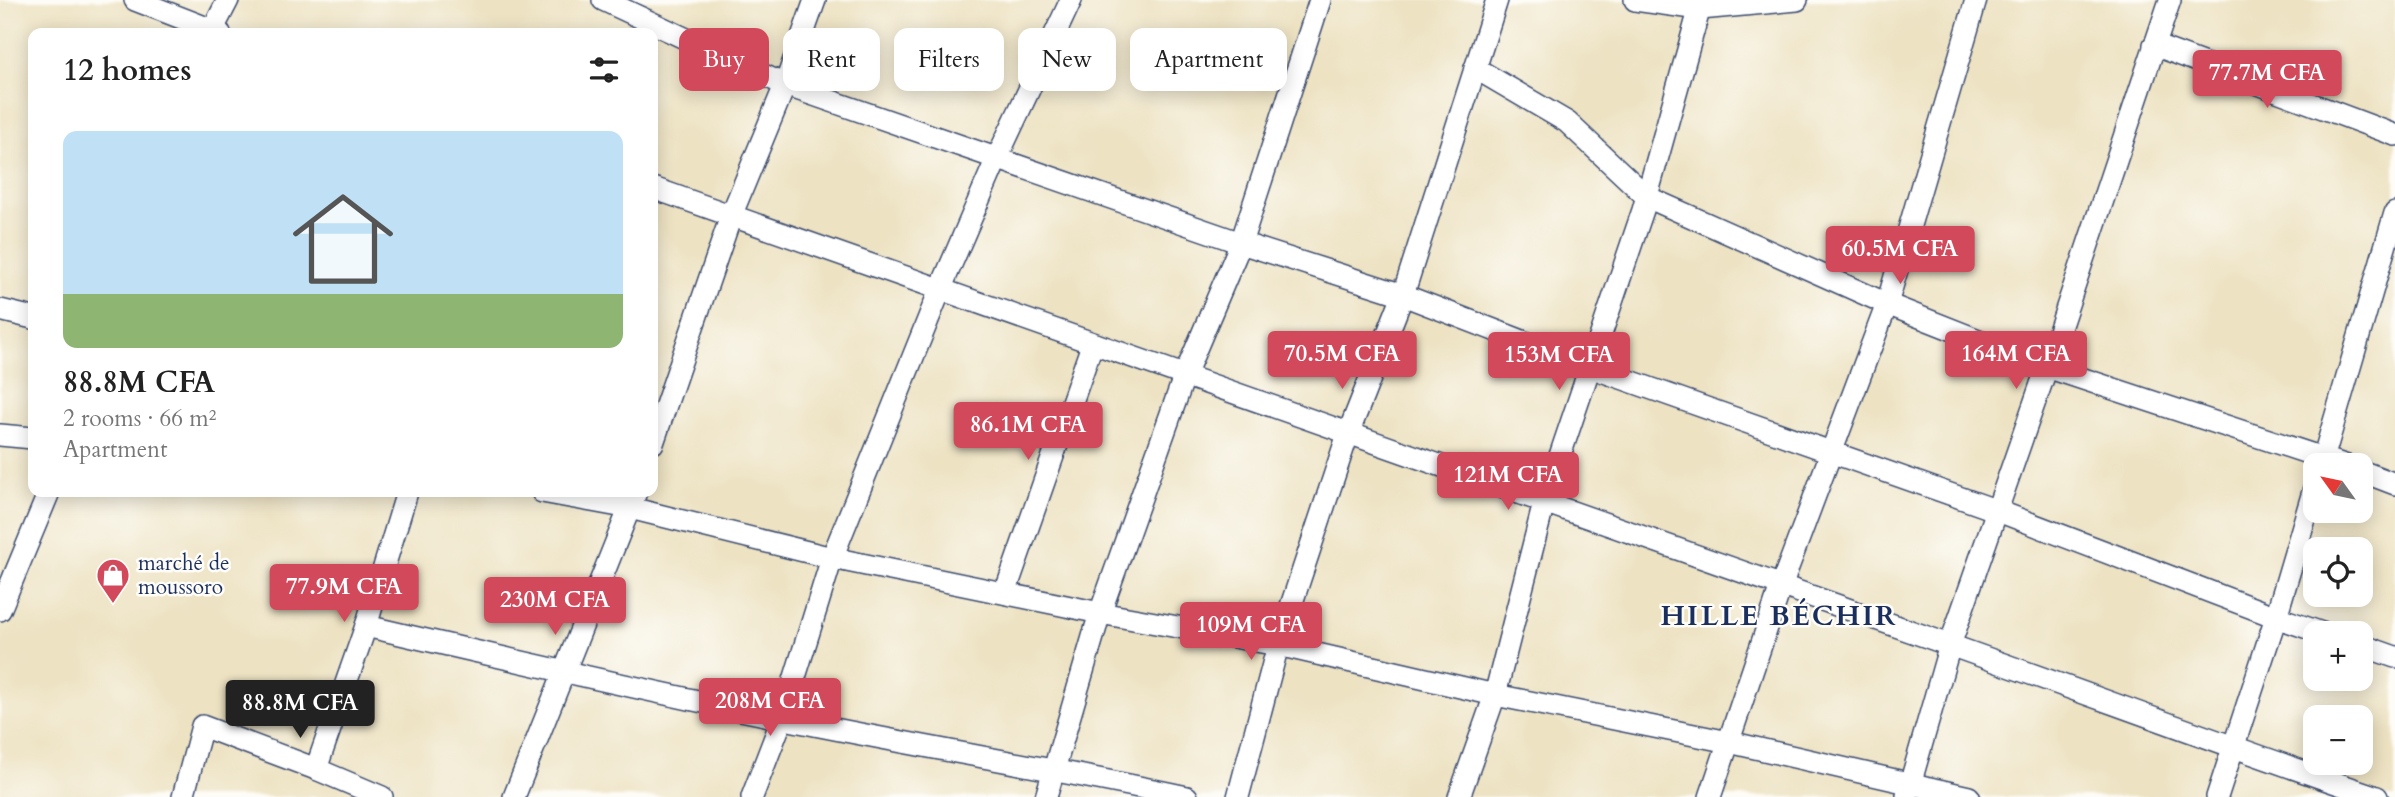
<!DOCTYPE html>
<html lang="en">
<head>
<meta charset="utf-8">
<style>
	:root { --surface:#fff; --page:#f2f2f2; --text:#222; --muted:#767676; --line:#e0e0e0; --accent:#d1495b }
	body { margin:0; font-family:Cardo,serif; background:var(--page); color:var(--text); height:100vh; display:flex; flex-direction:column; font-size:26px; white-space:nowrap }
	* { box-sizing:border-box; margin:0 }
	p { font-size:23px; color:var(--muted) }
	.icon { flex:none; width:38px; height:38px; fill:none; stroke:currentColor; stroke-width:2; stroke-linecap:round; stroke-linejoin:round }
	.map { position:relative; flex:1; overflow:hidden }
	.drawer { position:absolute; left:28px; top:28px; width:630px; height:469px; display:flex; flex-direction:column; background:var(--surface); border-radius:14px; box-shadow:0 4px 18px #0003 }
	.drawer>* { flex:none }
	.hud { position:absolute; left:679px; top:28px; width:665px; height:63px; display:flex; gap:14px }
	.needle { width:46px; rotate:303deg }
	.tools { position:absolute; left:2303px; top:453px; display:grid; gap:14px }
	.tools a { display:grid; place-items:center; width:70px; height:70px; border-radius:14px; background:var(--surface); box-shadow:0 4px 18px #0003; font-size:35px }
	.price { position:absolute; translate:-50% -60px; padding:0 16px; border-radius:7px; background:var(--accent); color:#fff; font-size:23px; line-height:46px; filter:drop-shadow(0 2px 4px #0008) }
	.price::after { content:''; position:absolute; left:50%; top:42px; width:21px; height:16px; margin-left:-10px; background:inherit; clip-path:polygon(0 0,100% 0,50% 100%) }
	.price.current { background:#222; color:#fff }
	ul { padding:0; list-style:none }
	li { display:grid; align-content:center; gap:14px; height:371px; padding:0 35px }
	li+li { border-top:2px solid var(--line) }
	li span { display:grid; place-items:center; height:217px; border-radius:14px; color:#555 }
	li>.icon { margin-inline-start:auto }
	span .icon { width:126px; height:126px; fill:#fffc; stroke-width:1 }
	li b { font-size:30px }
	h2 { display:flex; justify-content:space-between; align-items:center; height:84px; padding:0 35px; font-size:30px }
	.tag { padding:0 24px; border-radius:14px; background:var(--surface); box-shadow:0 4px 18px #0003; font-size:24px; line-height:63px }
	.tag.current { background:var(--accent); color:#fff }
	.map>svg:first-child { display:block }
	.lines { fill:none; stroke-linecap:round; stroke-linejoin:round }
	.street-casing { stroke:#3a4a6d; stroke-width:24 }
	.street { stroke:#fff; stroke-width:21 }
	.labels { text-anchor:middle; stroke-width:5; stroke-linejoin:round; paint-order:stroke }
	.poi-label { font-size:21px; fill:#1b2f5e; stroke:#fdfcf7; text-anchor:start }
	.district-label { font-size:28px; font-weight:bold; letter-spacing:2px; fill:#1b2f5e; stroke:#fdfcf7 }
</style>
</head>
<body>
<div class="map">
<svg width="2395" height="797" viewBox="0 0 2395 797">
	<rect width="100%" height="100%" fill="#fdfcf7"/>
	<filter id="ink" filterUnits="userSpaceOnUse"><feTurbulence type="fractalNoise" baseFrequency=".0143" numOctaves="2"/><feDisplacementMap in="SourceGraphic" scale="14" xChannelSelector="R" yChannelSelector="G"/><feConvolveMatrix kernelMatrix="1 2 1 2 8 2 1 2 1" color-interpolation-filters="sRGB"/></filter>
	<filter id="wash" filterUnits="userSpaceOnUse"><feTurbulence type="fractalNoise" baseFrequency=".00686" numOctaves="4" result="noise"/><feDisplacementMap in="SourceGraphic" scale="28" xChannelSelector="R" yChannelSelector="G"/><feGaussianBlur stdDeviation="1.57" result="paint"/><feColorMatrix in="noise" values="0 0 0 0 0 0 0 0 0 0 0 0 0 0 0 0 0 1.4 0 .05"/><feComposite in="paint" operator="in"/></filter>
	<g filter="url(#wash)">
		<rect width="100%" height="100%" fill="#ede2c2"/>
	</g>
	<g filter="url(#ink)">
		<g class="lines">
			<defs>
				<g id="street">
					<path d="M135 0 220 33"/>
					<path d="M603 0 785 85 1241 243 1403 295 1590 367 1998 511 2276 617 2325 634"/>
					<path d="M1635 0 1700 9 1797 0"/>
					<path d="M211 33 228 0"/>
					<path d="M2154 45 2395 135"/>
					<path d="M1475 68 1567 122 1647 197 1887 304 2047 367 2347 466"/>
					<path d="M653 188C1083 342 1514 491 1944 643 2089 694 2232 748 2377 797"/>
					<path d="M0 310 33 318"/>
					<path d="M0 435 33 438"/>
					<path d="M653 443 731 216 785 85 815 0"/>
					<path d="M2321 466 2395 213"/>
					<path d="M2361 471 2395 484"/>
					<path d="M542 492 630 508 832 558 1100 613 1278 645 1495 695 1729 742 1969 797"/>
					<path d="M1005 593 1092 345"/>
					<path d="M0 610 49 492"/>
					<path d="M366 626C503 658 641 690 780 718 915 746 1051 768 1187 797"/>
					<path d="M2361 645 2395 657"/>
					<path d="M316 769 366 626 407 492"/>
					<path d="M1907 795 1950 645 2047 367 2170 0"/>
					<path d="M183 797 202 726 316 769 382 797"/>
					<path d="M514 797 636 492"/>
					<path d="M752 797 782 719 832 558 940 290 997 158 1071 0"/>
					<path d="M1046 797 1100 613 1184 377 1241 243 1320 0"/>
					<path d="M1238 797 1278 645 1348 434 1403 295 1497 0"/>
					<path d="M1459 797 1495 695 1544 503 1643 210 1702 0"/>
					<path d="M1710 797 1781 586 1887 304 1976 0"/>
					<path d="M2217 797 2276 617 2315 485"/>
				</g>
			</defs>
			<!-- street casing -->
			<use href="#street" class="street-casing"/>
			<!-- street -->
			<use href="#street" class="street"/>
		</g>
	</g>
	<!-- icons -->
	<defs>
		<symbol id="shop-pin" viewBox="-11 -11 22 30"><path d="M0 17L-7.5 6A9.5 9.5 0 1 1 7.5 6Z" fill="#d1495b" stroke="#fdfcf7"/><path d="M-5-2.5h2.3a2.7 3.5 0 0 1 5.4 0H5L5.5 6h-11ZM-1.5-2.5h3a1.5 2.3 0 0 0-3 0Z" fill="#fff"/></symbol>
	</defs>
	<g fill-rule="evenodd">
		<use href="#shop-pin" x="94" y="556" width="38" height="52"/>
	</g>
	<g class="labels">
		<!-- poi labels -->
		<g class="poi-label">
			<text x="138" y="570">marché de<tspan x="138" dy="24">moussoro</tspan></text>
		</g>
		<!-- district labels -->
		<g class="district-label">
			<text x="1779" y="625">HILLE BÉCHIR</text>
		</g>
	</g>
</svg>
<div class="tools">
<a><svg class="needle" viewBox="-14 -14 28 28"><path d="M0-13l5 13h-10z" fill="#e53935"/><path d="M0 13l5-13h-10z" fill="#767676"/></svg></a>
<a><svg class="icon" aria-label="locate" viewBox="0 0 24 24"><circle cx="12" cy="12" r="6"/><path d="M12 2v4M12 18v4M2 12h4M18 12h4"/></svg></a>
<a>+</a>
<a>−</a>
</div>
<b class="price" style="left:2267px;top:110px">77.7M CFA</b>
<b class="price" style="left:1900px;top:286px">60.5M CFA</b>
<b class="price" style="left:1342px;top:391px">70.5M CFA</b>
<b class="price" style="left:2016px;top:391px">164M CFA</b>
<b class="price" style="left:1559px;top:392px">153M CFA</b>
<b class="price" style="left:1028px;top:462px">86.1M CFA</b>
<b class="price" style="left:1508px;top:512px">121M CFA</b>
<b class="price" style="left:344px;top:624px">77.9M CFA</b>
<b class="price" style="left:555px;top:637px">230M CFA</b>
<b class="price" style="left:1251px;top:662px">109M CFA</b>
<b class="price" style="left:770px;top:738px">208M CFA</b>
<b class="price current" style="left:300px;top:740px">88.8M CFA</b>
<div class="hud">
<a class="tag current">Buy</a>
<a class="tag">Rent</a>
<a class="tag">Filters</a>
<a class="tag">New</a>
<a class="tag">Apartment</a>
</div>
<section class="drawer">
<h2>12 homes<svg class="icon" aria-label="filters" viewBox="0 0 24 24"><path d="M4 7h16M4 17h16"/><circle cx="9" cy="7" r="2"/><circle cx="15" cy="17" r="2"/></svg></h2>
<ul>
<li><span style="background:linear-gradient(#bfe0f5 75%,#8fb573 0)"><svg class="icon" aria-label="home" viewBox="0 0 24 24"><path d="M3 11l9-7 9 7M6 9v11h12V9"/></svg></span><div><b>88.8M CFA</b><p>2 rooms · 66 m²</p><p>Apartment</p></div></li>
</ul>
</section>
</div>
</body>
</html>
